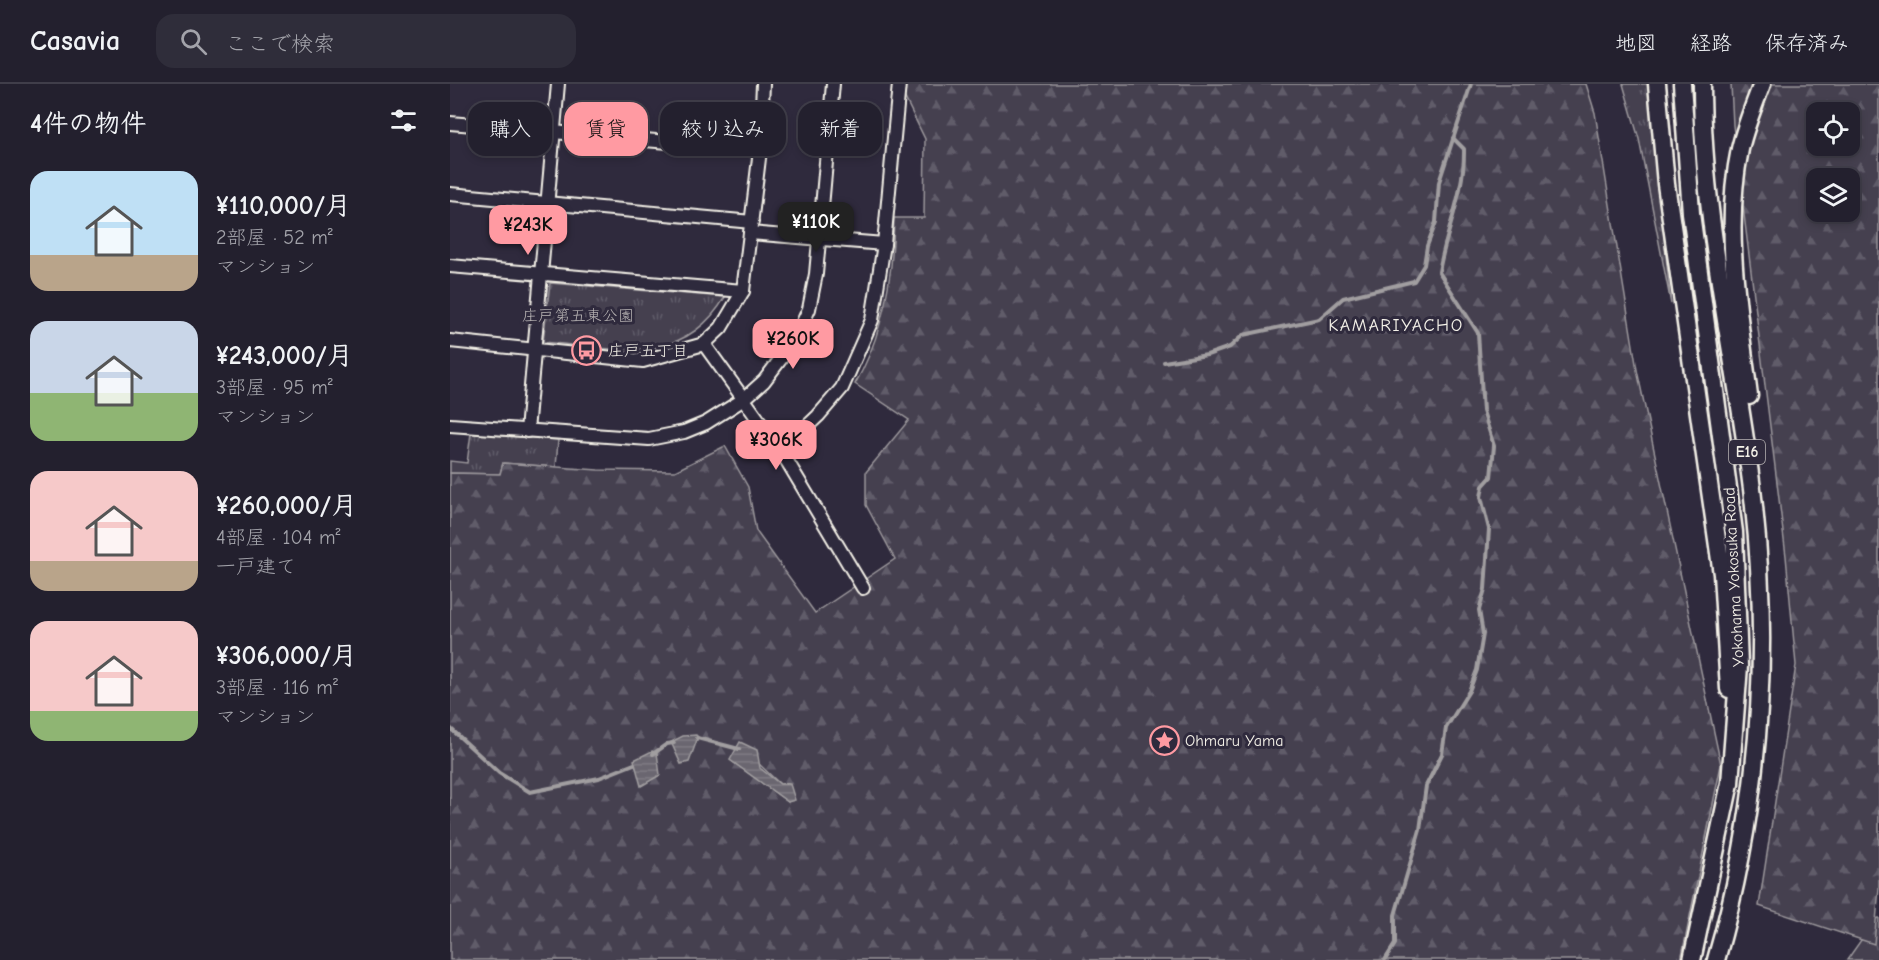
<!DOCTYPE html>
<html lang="ja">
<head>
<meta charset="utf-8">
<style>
	:root { --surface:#23202e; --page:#2f2d3a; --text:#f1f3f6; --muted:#a3a3aa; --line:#403e4a; --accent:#ff9aa2 }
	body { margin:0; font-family:"Comic Neue","Klee One",sans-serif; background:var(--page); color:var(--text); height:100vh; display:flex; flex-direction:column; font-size:22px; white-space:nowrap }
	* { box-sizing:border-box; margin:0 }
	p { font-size:20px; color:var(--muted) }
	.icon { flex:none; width:33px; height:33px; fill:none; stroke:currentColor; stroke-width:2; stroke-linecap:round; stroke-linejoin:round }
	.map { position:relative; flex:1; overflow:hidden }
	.drawer { display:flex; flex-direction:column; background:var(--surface); width:450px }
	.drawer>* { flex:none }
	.hud { position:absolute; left:18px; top:18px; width:570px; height:54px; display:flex; gap:12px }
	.controls { position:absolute; left:1356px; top:18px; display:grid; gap:12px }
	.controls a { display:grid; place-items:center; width:54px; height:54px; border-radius:12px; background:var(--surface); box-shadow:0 3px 9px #0003,0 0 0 2px var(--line); font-size:30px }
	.price { position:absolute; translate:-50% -51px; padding:0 14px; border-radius:12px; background:var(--accent); color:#111; font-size:20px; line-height:39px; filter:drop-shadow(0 2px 3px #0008) }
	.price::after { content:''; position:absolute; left:50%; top:36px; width:18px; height:14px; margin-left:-9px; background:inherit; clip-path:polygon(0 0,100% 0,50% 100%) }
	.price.on { background:#222; color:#fff }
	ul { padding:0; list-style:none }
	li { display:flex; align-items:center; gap:18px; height:150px; padding:0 30px }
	li span { display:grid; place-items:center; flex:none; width:168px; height:120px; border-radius:18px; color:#555 }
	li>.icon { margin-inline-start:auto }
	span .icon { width:72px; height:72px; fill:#fffc; stroke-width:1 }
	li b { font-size:26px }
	h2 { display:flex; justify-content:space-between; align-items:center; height:72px; padding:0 30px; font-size:26px }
	.tag { padding:0 21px; border-radius:18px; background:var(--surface); box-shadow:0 3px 9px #0003,0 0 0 2px var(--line); font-size:21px; line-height:54px }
	.tag.on { background:var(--accent); color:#111 }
	header { display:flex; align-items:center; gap:36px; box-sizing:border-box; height:84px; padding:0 30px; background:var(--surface); border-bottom:2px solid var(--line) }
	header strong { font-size:28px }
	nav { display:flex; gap:33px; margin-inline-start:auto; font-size:21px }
	.search { width:420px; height:54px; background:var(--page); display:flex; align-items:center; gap:15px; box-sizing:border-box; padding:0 21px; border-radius:18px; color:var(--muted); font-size:22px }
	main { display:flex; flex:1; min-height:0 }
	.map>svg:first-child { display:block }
	.grass { fill:url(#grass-tufts); stroke:#9c989c; stroke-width:1.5 }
	.forest { fill:url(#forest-firs); stroke:#9c989c; stroke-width:1.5; fill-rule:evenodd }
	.water { fill:url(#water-rules); stroke:#a19ea0; stroke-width:1.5 }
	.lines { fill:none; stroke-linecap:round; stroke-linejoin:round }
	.stream { stroke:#a19ea0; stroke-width:4 }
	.minor-casing { stroke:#f4f1e8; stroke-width:16 }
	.highway-casing { stroke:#f4f1e8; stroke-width:21 }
	.minor { stroke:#2f2a3d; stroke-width:12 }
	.highway { stroke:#2f2a3d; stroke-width:16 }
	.labels { text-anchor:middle; stroke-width:6; stroke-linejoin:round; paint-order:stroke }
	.shield { fill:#2f2a3d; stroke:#b9b5b5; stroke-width:1.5 }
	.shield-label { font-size:15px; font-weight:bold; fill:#f4f1e8 }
	.park-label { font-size:16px; fill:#b7b3b3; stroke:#2f2a3d }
	.poi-label { font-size:16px; fill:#f4f1e8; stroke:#2f2a3d; text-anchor:start }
	.street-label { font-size:16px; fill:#f4f1e8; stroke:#2f2a3d }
	.neighbourhood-label { font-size:18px; letter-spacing:1.5px; fill:#f4f1e8; stroke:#2f2a3d }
</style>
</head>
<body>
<header>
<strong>Casavia</strong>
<div class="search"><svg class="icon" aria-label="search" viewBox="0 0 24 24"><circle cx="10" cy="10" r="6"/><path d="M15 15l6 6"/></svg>ここで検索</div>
<nav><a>地図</a><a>経路</a><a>保存済み</a></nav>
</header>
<main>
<section class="drawer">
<h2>4件の物件<svg class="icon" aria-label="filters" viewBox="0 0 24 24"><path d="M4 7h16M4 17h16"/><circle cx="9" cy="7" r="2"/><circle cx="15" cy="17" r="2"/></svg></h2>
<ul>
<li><span style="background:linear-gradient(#bfe0f5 70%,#b9a48a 0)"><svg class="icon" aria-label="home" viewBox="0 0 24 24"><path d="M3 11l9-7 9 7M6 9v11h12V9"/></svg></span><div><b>¥110,000/月</b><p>2部屋 · 52 m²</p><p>マンション</p></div></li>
<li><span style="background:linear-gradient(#c9d6e8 60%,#8fb573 0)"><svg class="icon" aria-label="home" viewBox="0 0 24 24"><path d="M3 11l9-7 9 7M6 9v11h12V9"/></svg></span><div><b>¥243,000/月</b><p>3部屋 · 95 m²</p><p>マンション</p></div></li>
<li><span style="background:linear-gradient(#f6c9c9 75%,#b9a48a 0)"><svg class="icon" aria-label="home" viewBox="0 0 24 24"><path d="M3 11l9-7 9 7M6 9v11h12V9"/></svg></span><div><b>¥260,000/月</b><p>4部屋 · 104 m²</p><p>一戸建て</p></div></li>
<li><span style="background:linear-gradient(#f6c9c9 75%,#8fb573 0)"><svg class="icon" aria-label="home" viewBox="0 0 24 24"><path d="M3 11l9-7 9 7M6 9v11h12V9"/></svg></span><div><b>¥306,000/月</b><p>3部屋 · 116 m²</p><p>マンション</p></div></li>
</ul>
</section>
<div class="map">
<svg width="1429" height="876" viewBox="0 0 1429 876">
	<defs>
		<pattern id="grass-tufts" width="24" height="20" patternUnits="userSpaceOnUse" patternTransform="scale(1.5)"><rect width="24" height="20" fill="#454050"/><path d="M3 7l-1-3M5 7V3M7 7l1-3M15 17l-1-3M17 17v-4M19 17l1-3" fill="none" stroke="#605c69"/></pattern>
		<pattern id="forest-firs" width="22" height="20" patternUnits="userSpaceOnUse" patternTransform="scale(1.5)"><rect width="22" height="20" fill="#454050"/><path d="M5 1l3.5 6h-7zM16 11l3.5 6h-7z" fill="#605c69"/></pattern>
		<pattern id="water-rules" width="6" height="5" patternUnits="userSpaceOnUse" patternTransform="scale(1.5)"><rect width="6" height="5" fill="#6a6670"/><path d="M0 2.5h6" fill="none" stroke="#807c84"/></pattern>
	</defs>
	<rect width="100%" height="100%" fill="#2f2a3d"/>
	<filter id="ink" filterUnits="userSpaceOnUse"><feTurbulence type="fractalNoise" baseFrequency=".0167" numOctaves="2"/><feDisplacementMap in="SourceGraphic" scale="12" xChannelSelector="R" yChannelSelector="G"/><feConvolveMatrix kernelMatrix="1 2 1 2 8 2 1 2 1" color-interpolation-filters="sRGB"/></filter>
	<g filter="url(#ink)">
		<!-- grass -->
		<g class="grass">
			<path d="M1173 0H1198L1221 220 1189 55Z"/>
			<path d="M100 199 275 213C233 285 162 264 93 258Z"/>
			<path d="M21 349 108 356 106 383 53 379 50 390 0 389V377L17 379Z"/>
			<path d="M1429 834V876H1397L1414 852 1421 836Z"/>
		</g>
		<!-- forest -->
		<g class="forest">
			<path d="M453 0H1136L1145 29 1187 286 1271 681 1231 876H0V389L50 390 53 379 148 386 225 387 275 362 298 403 306 447 365 529 445 475 416 421V388L459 336 405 300C434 250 443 192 444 134H474L475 55 452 8ZM280 676 309 680 330 700 338 699V718Z"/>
			<path d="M1281 0H1429V804L1424 860 1309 822 1346 581 1336 472 1283 41ZM1366 28H1400V62H1366ZM1366 94H1400V128H1366Z"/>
		</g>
		<!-- water -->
		<g class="water">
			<path d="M246 651 248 653 239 678 231 680 221 658 233 652Z"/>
			<path d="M290 658 307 666 310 684 330 700H340L345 716 338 718 280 676Z"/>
			<path d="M202 667 207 669 210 691 191 702 184 676Z"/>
		</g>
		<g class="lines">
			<!-- stream -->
			<g class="stream">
				<path d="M714 278 757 271 780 263 793 251 869 235 893 214 964 197 974 181 977 162 986 138 989 98 1021 0"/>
				<path d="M0 644 49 689 80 708 149 694 184 680"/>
				<path d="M247 654 289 665"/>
				<path d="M203 670 217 660 224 659"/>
				<path d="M935 876 945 860V831L970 746 976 702 992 670 996 644 1019 607 1027 586 1033 550 1029 526 1035 505 1039 445 1031 413 1033 402 1041 393 1044 362 1033 327 1028 249 989 188C996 146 1015 108 1014 65L1003 54"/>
			</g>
			<defs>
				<g id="minor">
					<path d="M0 39 310 66"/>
					<path d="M0 110 302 138"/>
					<path d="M300 149 434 160"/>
					<path d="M0 182 293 207"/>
					<path d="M0 257 193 277 254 260 271 244 293 207 310 66 313 0"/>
					<path d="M254 260 331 367 413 504"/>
					<path d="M0 341 199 355 234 348 256 339 294 315 314 297 345 256 359 225 366 190 383 0"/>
					<path d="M77 347 108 0"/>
					<path d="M331 367 368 332 392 304 422 236 434 160 449 0"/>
				</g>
				<g id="highway">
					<path d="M1207 0 1216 100 1272 490 1279 605"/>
					<path d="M1232 0 1241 129 1284 448 1289 582 1280 699 1242 876"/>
					<path d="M1252 0C1252 136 1285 270 1302 405 1321 563 1310 723 1266 876"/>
					<path d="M1299 312C1289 232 1273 146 1290 65 1295 43 1304 21 1312 0"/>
				</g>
			</defs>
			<!-- minor casing -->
			<use href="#minor" class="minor-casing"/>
			<!-- highway casing -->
			<use href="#highway" class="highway-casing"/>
			<!-- minor -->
			<use href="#minor" class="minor"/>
			<!-- highway -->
			<use href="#highway" class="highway"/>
		</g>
	</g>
	<!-- icons -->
	<defs>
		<symbol id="bus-ring" viewBox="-11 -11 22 22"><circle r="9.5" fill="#2f2a3d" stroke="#ff9aa2" stroke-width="1.5"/><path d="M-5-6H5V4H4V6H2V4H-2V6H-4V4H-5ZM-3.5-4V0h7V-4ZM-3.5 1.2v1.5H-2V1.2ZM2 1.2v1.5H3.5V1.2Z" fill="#ff9aa2"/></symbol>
		<symbol id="sight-ring" viewBox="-11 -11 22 22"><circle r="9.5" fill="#2f2a3d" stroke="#ff9aa2" stroke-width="1.5"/><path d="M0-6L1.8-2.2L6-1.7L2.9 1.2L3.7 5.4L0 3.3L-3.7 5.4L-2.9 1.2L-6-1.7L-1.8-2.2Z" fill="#ff9aa2"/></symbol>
	</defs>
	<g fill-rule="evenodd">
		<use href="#bus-ring" x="120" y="250" width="33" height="33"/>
		<use href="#sight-ring" x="698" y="640" width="33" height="33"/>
	</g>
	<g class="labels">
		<!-- shield labels -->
		<rect class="shield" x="1279" y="356" width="36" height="24" rx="4.5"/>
		<g class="shield-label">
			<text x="1297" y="373">E16</text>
		</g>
		<!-- park labels -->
		<g class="park-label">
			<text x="128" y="237">庄戸第五東公園</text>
		</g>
		<!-- poi labels -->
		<g class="poi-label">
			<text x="158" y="272">庄戸五丁目</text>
			<text x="735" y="662">Ohmaru Yama</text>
		</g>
		<!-- street labels -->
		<g class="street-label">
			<text transform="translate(1283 493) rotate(-93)" y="6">Yokohama Yokosuka Road</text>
		</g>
		<!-- neighbourhood labels -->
		<g class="neighbourhood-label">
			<text x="946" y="247">KAMARIYACHO</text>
		</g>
	</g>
</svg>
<div class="controls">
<a><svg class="icon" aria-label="locate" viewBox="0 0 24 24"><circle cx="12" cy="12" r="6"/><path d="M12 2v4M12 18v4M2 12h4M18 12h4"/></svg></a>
<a><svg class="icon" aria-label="layers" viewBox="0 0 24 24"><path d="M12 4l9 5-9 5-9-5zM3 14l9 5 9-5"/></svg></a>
</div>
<b class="price on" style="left:366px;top:169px">¥110K</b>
<b class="price" style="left:78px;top:172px">¥243K</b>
<b class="price" style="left:343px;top:286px">¥260K</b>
<b class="price" style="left:326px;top:387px">¥306K</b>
<div class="hud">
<a class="tag">購入</a>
<a class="tag on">賃貸</a>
<a class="tag">絞り込み</a>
<a class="tag">新着</a>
</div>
</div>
</main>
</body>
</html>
